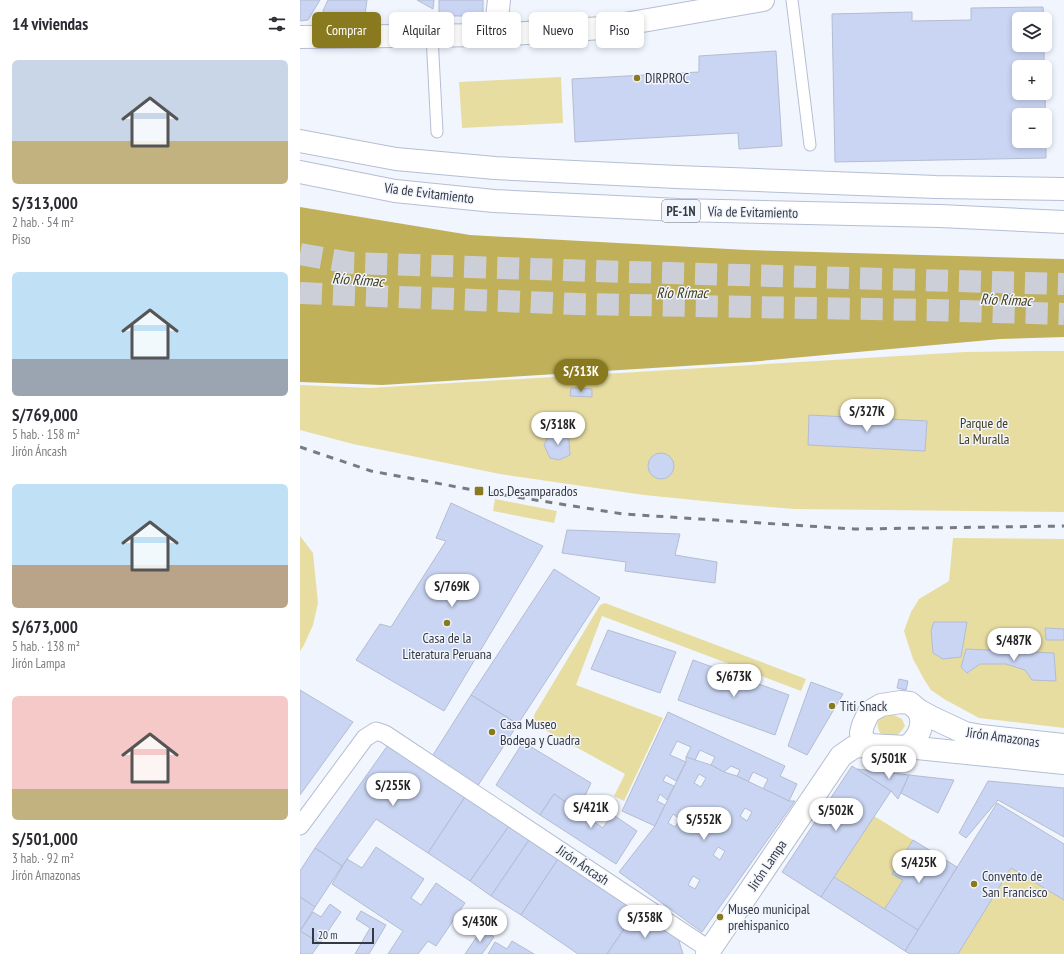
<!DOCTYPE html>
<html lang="es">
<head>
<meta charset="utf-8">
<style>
	:root { --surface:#fff; --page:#f7f7f7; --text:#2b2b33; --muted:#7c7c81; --accent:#897a1f }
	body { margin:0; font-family:"PT Sans Narrow",sans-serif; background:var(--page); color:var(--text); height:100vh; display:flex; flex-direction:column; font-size:15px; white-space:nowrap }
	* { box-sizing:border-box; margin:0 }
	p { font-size:13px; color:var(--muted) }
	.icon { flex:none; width:22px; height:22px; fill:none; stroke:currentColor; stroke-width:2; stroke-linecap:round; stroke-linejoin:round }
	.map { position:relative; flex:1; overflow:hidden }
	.side { display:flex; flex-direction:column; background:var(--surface); width:300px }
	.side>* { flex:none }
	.banner { position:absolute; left:12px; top:12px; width:380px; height:36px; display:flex; gap:8px }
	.controls { position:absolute; left:712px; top:12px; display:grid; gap:8px }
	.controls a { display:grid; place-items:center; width:40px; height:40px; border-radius:6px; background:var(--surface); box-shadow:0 2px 6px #0003; font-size:20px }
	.scale { position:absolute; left:12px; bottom:10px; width:62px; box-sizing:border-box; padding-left:4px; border:2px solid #363942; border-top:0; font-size:11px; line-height:14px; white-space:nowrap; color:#363942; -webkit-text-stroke:3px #f1f5fd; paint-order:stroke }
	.price { position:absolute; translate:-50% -34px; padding:0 9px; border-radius:14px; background:#fff; color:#222; font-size:13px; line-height:26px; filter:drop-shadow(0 1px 2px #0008) }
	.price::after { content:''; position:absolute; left:50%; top:24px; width:12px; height:9px; margin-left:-6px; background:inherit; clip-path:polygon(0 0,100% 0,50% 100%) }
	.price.on { background:var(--accent); color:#fff }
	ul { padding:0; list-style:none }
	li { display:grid; align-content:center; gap:8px; height:212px; padding:0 12px }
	li span { display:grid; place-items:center; height:124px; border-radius:6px; color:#555 }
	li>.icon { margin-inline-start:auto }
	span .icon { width:72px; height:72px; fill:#fffc; stroke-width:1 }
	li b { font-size:17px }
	h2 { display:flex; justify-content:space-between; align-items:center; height:48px; padding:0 12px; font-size:17px }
	.pill { padding:0 14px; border-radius:6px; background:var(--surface); box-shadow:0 2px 6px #0003; font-size:14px; line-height:36px }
	.pill.on { background:var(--accent); color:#fff }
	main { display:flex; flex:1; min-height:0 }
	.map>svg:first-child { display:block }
	.green { fill:#e8dda1 }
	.water { fill:#c0b05a }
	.building { fill:#c9d5f3; stroke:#b3bcd1; fill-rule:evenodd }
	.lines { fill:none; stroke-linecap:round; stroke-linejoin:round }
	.motorway-tunnel { stroke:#cccfd8; stroke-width:22; stroke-dasharray:22 11; stroke-linecap:butt }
	.service-casing { stroke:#b5bed3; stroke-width:13 }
	.pedestrian-casing { stroke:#b5bed3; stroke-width:19 }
	.minor-casing { stroke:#b5bed3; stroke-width:24 }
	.secondary-casing { stroke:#b5bed3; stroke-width:24 }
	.motorway-casing { stroke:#b5bed3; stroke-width:24 }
	.service { stroke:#fff; stroke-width:11 }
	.pedestrian { stroke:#fff; stroke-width:17 }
	.minor { stroke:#fff; stroke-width:22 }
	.secondary { stroke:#fff; stroke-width:22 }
	.motorway { stroke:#fff; stroke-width:22 }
	.rail { stroke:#787b84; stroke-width:3; stroke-dasharray:7 7; stroke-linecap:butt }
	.poi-dot { fill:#897a1f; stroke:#f1f5fd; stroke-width:1.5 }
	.labels { text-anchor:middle; stroke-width:3; stroke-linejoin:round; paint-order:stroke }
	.shield { fill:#f1f5fd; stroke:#6e717a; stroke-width:1 }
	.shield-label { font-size:13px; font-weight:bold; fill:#363942 }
	.poi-label { font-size:14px; fill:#363942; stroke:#f1f5fd; text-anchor:start }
	.street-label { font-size:14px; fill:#363942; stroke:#f1f5fd }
	.park-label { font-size:14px; fill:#433c17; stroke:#f1f5fd }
	.water-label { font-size:15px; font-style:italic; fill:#453e19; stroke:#f1f5fd }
</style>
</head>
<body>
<main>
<section class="side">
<h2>14 viviendas<svg class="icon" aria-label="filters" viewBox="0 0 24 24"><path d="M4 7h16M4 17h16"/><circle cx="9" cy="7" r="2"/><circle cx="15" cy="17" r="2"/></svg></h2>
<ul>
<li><span style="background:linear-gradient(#c9d6e8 65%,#c2b280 0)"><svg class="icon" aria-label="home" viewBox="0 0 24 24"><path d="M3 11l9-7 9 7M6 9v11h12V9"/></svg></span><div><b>S/313,000</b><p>2 hab. · 54 m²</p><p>Piso</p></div></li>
<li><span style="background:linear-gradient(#bfe0f5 70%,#9aa5b1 0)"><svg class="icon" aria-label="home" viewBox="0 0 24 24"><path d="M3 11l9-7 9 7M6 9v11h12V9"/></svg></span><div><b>S/769,000</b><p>5 hab. · 158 m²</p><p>Jirón Áncash</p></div></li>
<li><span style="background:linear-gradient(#bfe0f5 65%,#b9a48a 0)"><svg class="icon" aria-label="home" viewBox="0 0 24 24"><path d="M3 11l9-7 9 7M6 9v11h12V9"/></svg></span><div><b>S/673,000</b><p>5 hab. · 138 m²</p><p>Jirón Lampa</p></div></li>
<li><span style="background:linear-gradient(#f6c9c9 75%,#c2b280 0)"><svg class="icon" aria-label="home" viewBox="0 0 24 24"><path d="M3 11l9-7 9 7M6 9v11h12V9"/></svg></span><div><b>S/501,000</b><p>3 hab. · 92 m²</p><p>Jirón Amazonas</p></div></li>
</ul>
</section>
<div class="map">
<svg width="764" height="954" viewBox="0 0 764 954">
	<rect width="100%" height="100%" fill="#f1f5fd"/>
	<!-- green -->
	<g class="green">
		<path d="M261 77 263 123 162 128 159 82Z"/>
		<path d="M731 351H764V512L494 509 434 504 344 495 200 474 53 444 0 430V385L70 388 665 352Z"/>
		<path d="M195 499 257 511 254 523 193 511Z"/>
		<path d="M0 536 13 553 18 603 13 625 4 645 0 651Z"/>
		<path d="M653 538 764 539V728L679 718 644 699 631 690 625 681 613 659 604 631 611 612 619 599 649 581Z"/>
		<path d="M305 603 506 679 501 691 302 616 276 685 363 718 324 801 314 796 325 774 234 724V715L300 605Z"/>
		<path d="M590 713 602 719 605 726C599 736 594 738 583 737 577 729 576 725 580 716Z"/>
		<path d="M574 816 613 840 592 874 603 880 584 910 534 877Z"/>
		<path d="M711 868 764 900V954H658Z"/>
	</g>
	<!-- water -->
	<path class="water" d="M0 207 170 235 447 250 764 259V337L700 339 449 362 82 385 0 382Z"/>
	<!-- building -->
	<g class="building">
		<path d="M0 0H20L8 20 0 21Z"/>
		<path d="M28 0H67L64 22H23V11Z"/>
		<path d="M117 0H134L133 9Z"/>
		<rect x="139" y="0" width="44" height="16"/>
		<path d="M743 7 744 19H719V45H744V67H719V93H745L746 158 535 162 532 14 612 12V21L671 20V8ZM719 115H745V141H719Z"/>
		<path d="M476 51 482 146 439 149 438 133 275 142 272 79 399 72V56Z"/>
		<path d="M271 388 292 389V397L270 396Z"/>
		<path d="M509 415 627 421 625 451 508 445Z"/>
		<path d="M250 433H261L269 440 270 455 259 460 250 458 244 445Z"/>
		<circle cx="361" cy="466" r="13"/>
		<path d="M151 503 243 546 144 711 56 660 80 624 91 627 146 541 136 538Z"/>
		<path d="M267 530 380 534 375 555 417 562 415 583 325 571 326 562 262 553Z"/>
		<path d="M254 569 300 598 218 724 171 695Z"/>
		<path d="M634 622H667L661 657 643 659 633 653 631 630Z"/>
		<path d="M745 628 764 629V640H746Z"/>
		<path d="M308 630 376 652 360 693 291 669Z"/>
		<path d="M666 649 754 653 756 681 732 680 725 670 706 664H680L667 673 661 667Z"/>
		<path d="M393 660 489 695 475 735 378 700Z"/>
		<path d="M599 679 608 681 606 690 597 688Z"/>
		<path d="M511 682 543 694 507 755 488 746Z"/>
		<path d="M0 690 53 722 0 795Z"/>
		<path d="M171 695 218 724 177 787 131 758Z"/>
		<path d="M368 712 485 766 480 776 497 784 489 801 463 789 468 779 453 772 448 782 437 776 440 770 431 766 424 772 411 765 415 757 400 750 395 760 386 757 391 747 377 741 370 755 386 762 376 781 366 775 363 781 374 786 367 800 360 794 357 801 365 805 355 826 322 811Z"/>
		<path d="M223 742 291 783 278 811 254 794 240 815 196 785Z"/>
		<path d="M88 745 165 797 128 853 76 819 42 866 15 848Z"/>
		<path d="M386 757 411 765 424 772 437 776 489 801H495L402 932 319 872 355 826 386 762ZM399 774 406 778 401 787 394 783ZM445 808 452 812 447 821 440 816ZM373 814 380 819 375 827 368 823ZM418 847 425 851 420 860 413 855ZM393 876 400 880 395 889 388 885Z"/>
		<path d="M552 766 591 791 521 897 482 872Z"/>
		<path d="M557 769 609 775 598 799 591 791Z"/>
		<path d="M609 775 654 780 638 813 601 793Z"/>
		<path d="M688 781 764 788V837L698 800 666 838 659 833Z"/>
		<path d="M254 794 303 828 312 814 337 831 316 864 240 815Z"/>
		<path d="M165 797 209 826 170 881 128 853Z"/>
		<path d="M697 803 764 844V900L711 868 658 954H610L605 951Z"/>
		<path d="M209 826 229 840 191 896 170 881Z"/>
		<path d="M229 840 258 859 221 915 191 896Z"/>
		<path d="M613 840 657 867 618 930 584 910 603 880 592 874Z"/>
		<path d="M76 847 124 879 111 898 121 905 136 883 165 903 136 946 128 941 118 954H88L103 931 32 884 47 859 62 868Z"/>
		<path d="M15 848 42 866 15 907 0 897V871Z"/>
		<path d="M258 859 337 910 307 954H278L221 915Z"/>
		<path d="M534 877 618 930 605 951 521 897Z"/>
		<path d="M0 897 15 907 0 931Z"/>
		<path d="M30 904 41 912 20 943 0 931 13 912 21 917Z"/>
		<path d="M337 910 378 938 383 954H307Z"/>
		<path d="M61 911 86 925 69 954H55L70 928 56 919Z"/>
		<path d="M182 929 194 937 182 954H165Z"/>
		<path d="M0 931 20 943 12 954H0Z"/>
		<path d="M212 941 234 954H188L195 942 207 949Z"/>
	</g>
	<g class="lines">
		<!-- motorway-tunnel -->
		<g class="motorway-tunnel">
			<path d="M0 254 51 263 295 271 764 284"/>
			<path d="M0 293 278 304 629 310 764 314"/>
		</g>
		<defs>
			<g id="service">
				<path d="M492 0 510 145"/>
				<path d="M132 36 137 132"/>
			</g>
			<path id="pedestrian" d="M0 826 65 738 76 731 85 734 410 950"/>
			<g id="minor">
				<path d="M0 37 195 35"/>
				<path d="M568 745 562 737 561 733 563 725 569 712 581 705 601 702 610 703 618 710 631 717 665 733 681 736 764 745"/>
				<path d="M607 747C619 737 626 724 618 710"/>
				<path d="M407 954 541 756 554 747 568 745 607 747 764 763"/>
			</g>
			<path id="secondary" d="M199 0 195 35 302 28 463 0"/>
			<g id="motorway">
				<path d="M0 141 96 159 195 168 377 177 636 187 764 189"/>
				<path d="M0 172 95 191 194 201 379 210 640 216 764 222"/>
			</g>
		</defs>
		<!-- service casing -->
		<use href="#service" class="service-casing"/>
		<!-- pedestrian casing -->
		<use href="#pedestrian" class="pedestrian-casing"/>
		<!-- minor casing -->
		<use href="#minor" class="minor-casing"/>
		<!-- secondary casing -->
		<use href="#secondary" class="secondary-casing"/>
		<!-- motorway casing -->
		<use href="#motorway" class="motorway-casing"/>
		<!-- service -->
		<use href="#service" class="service"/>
		<!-- pedestrian -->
		<use href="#pedestrian" class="pedestrian"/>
		<!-- minor -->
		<use href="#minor" class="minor"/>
		<!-- secondary -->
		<use href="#secondary" class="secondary"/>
		<!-- motorway -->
		<use href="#motorway" class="motorway"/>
		<!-- rail -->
		<path class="rail" d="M0 447 71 471 179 491 323 514 554 529 764 526"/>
	</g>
	<!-- markers -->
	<g class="poi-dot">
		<circle cx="337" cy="78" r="4"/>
		<rect x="174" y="486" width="10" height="10" rx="2"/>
		<circle cx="147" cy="623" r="4"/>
		<circle cx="532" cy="706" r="4"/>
		<circle cx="192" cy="732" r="4"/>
		<circle cx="674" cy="884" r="4"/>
		<circle cx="420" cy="917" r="4"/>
	</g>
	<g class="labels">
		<!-- shield labels -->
		<rect class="shield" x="362" y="200" width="38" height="22" rx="3"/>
		<g class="shield-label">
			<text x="381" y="216">PE-1N</text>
		</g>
		<!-- poi labels -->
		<g class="poi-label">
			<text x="345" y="83">DIRPROC</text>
			<text x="188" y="496">Los Desamparados</text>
			<text x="147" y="643" text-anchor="middle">Casa de la<tspan x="147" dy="16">Literatura Peruana</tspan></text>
			<text x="540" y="711">Titi Snack</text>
			<text x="200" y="729">Casa Museo<tspan x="200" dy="16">Bodega y Cuadra</tspan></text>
			<text x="682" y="881">Convento de<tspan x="682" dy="16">San Francisco</tspan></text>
			<text x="428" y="914">Museo municipal<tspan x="428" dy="16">prehispanico</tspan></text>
		</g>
		<!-- street labels -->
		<g class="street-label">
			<text transform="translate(129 193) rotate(7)" y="5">Vía de Evitamiento</text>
			<text transform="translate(453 212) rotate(1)" y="5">Vía de Evitamiento</text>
			<text transform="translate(703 737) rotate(8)" y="5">Jirón Amazonas</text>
			<text transform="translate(283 865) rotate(34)" y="5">Jirón Áncash</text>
			<text transform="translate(467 865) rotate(-56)" y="5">Jirón Lampa</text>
		</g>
		<!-- park labels -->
		<g class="park-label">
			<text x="684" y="428">Parque de<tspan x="684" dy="16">La Muralla</tspan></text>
		</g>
		<!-- water labels -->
		<g class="water-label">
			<text transform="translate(58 280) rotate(4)" y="5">Río Rímac</text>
			<text x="382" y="298">Río Rímac</text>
			<text transform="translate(706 300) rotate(2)" y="5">Río Rímac</text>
		</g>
	</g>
</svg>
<div class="controls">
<a><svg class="icon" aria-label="layers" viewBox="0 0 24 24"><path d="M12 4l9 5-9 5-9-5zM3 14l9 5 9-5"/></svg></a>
<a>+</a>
<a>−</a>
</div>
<div class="scale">20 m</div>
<b class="price on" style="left:281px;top:393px">S/313K</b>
<b class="price" style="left:567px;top:433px">S/327K</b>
<b class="price" style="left:258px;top:446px">S/318K</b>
<b class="price" style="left:152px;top:608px">S/769K</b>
<b class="price" style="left:714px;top:662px">S/487K</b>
<b class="price" style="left:434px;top:698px">S/673K</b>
<b class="price" style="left:589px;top:780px">S/501K</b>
<b class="price" style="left:93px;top:807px">S/255K</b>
<b class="price" style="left:291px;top:829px">S/421K</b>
<b class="price" style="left:536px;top:832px">S/502K</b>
<b class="price" style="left:404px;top:841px">S/552K</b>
<b class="price" style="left:619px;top:884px">S/425K</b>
<b class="price" style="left:345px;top:939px">S/358K</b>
<b class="price" style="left:180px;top:943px">S/430K</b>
<div class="banner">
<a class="pill on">Comprar</a>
<a class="pill">Alquilar</a>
<a class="pill">Filtros</a>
<a class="pill">Nuevo</a>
<a class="pill">Piso</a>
</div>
</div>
</main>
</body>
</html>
